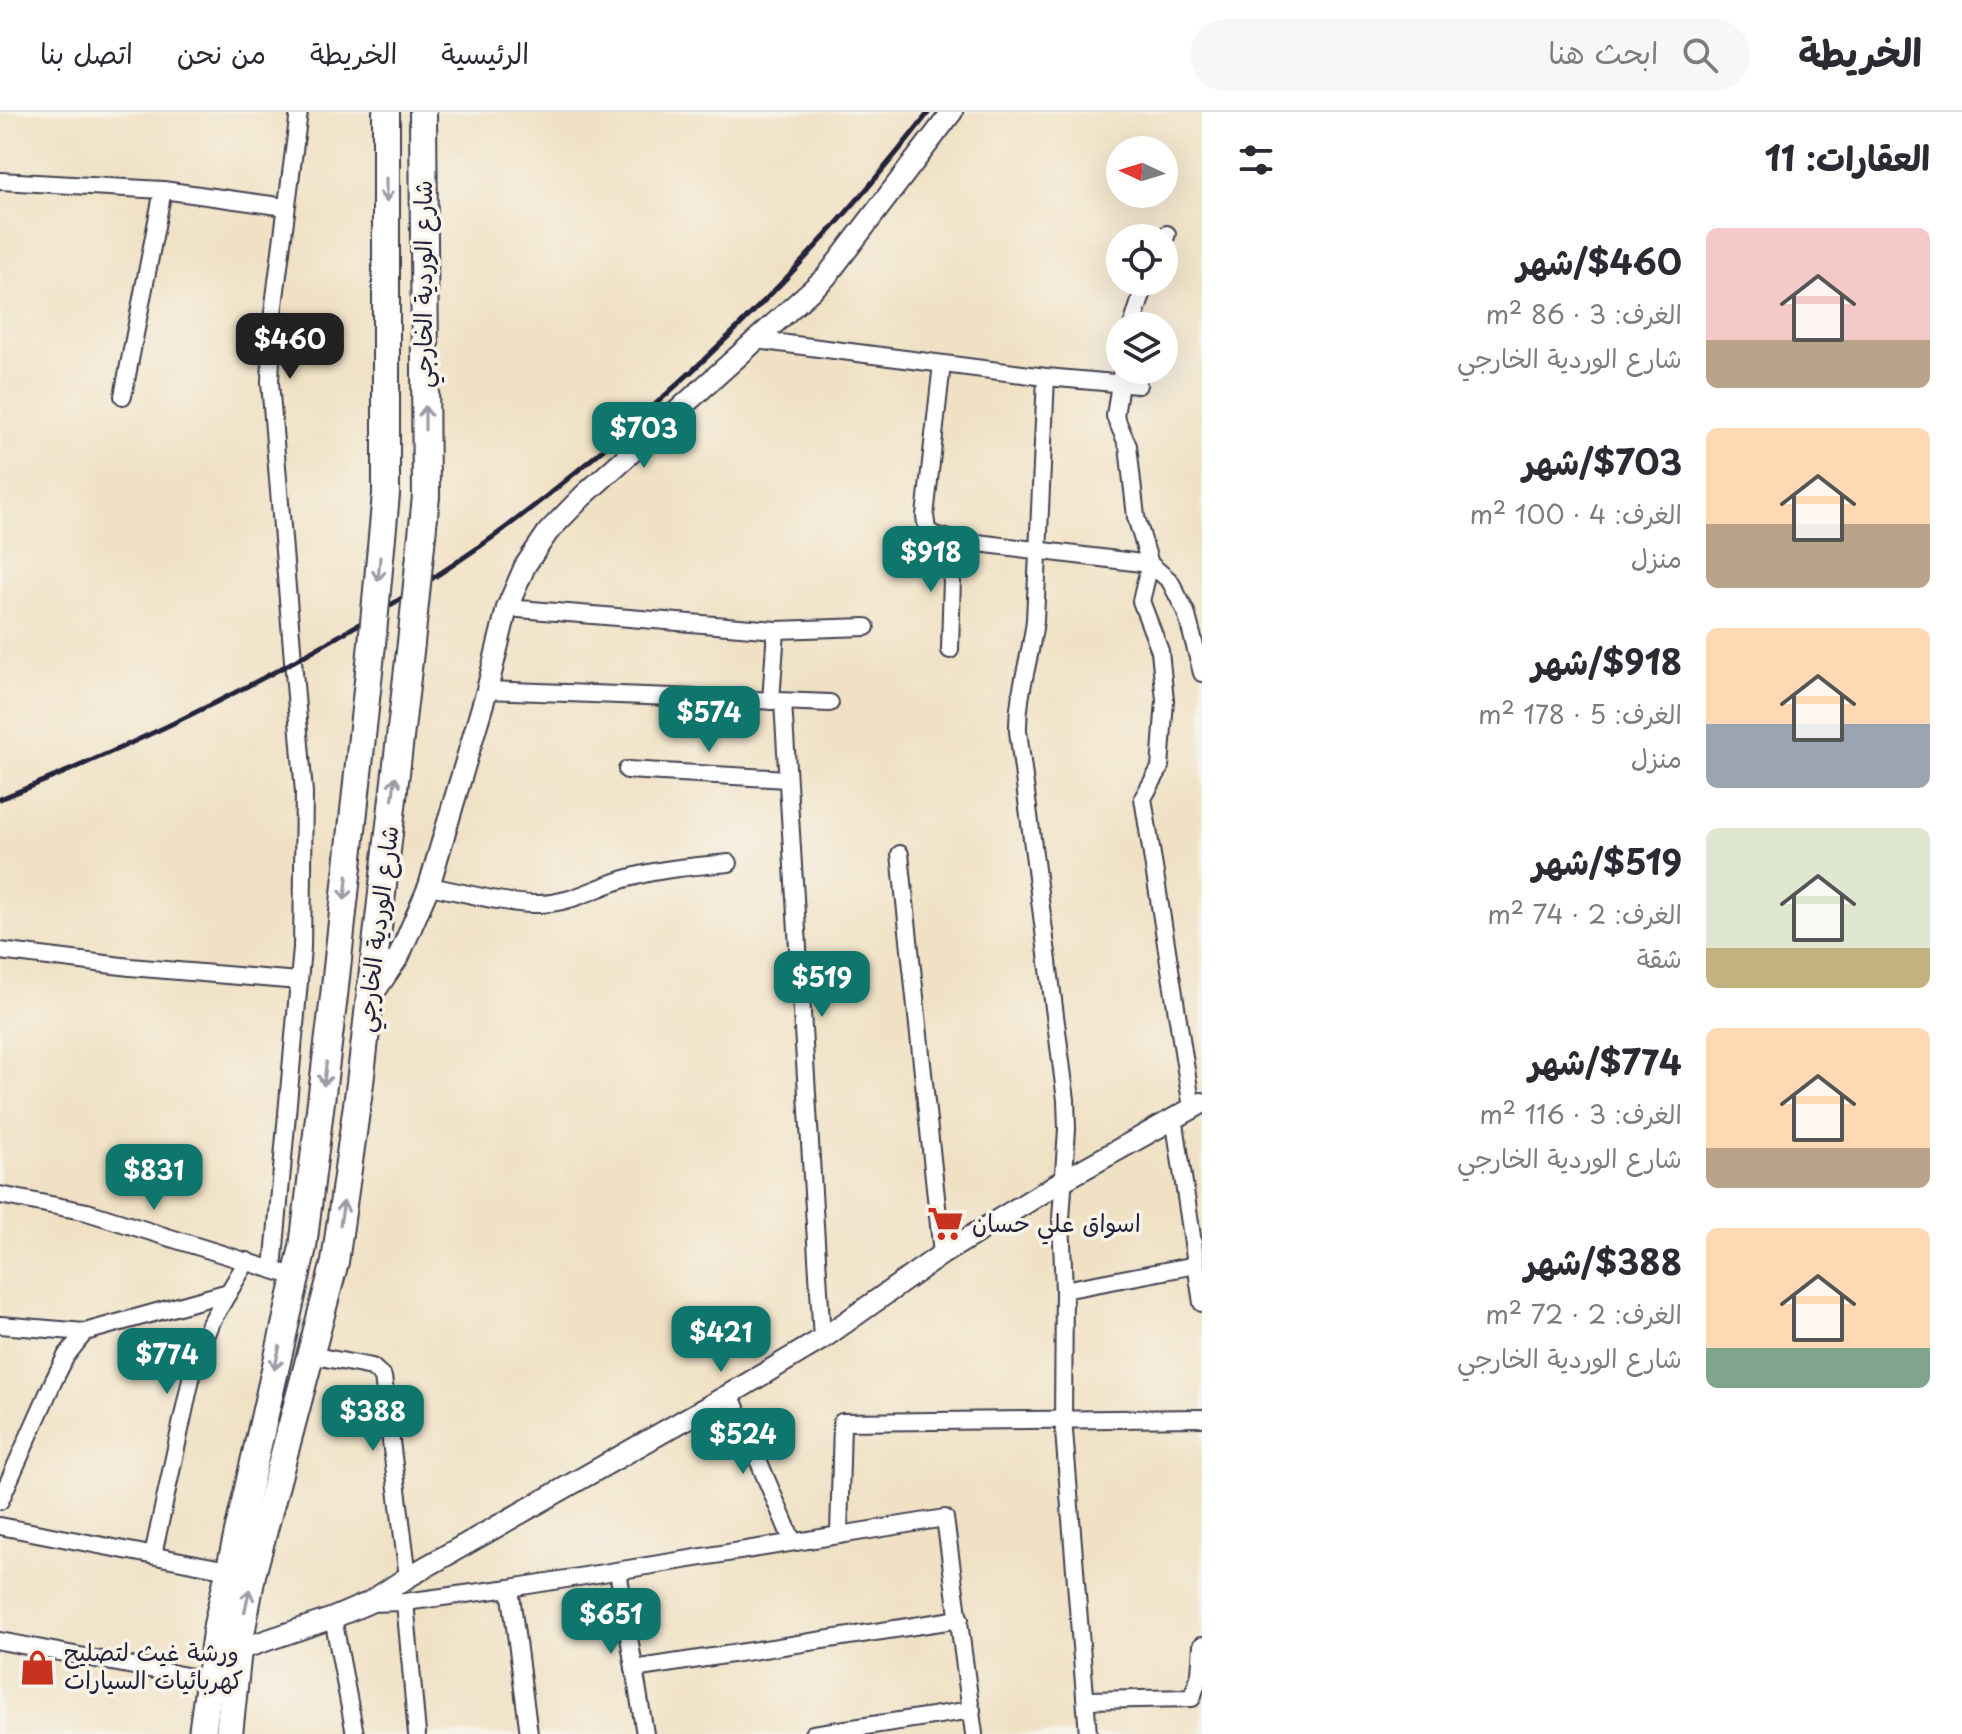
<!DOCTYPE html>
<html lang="ar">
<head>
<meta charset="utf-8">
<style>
	:root { --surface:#fff; --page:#f7f7f7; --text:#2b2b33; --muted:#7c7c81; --line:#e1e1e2; --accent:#0f766e }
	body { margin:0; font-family:"Playpen Sans","Playpen Sans Arabic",sans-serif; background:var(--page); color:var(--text); direction:rtl; height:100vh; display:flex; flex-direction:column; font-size:30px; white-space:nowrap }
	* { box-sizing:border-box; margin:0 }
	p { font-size:26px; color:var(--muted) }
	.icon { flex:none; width:44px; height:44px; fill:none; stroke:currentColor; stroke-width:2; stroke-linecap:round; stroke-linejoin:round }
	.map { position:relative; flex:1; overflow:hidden; direction:ltr }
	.side { display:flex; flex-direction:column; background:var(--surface); width:760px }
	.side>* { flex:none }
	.needle { width:52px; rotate:274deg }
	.buttons { position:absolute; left:1106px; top:24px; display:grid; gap:16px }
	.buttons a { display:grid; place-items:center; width:72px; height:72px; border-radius:50%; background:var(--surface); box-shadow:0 8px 32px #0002; font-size:40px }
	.price { position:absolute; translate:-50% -68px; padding:0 18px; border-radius:16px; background:var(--accent); color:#fff; font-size:26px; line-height:52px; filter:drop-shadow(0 2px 4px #0008) }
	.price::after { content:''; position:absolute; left:50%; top:48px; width:24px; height:18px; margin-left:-12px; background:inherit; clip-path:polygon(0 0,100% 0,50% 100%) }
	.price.selected { background:#222; color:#fff }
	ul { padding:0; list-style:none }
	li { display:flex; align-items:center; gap:24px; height:200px; padding:0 32px }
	li span { display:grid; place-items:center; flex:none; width:224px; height:160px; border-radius:12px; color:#555 }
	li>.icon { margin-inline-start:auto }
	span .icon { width:96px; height:96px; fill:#fffc; stroke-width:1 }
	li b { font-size:34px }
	h2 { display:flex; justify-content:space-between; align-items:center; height:96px; padding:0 32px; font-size:34px }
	header { display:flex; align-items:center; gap:48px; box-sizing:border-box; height:112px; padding:0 40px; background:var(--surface); border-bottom:2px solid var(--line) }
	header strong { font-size:38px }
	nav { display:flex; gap:44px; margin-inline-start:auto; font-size:28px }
	.search { width:560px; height:72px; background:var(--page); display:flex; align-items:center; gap:20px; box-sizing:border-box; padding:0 28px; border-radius:44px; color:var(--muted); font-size:30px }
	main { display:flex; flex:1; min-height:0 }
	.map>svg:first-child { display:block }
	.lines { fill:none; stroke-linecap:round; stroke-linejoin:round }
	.minor-casing { stroke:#413f50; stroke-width:20 }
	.tertiary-casing { stroke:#413f50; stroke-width:24 }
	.primary-casing { stroke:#413f50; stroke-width:30 }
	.minor { stroke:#fff; stroke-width:16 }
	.tertiary { stroke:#fff; stroke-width:20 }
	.primary { stroke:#fff; stroke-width:26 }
	.rail { stroke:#22223b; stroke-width:5 }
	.primary-bridge-casing { stroke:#413f50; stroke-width:30; stroke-linecap:butt }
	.primary-bridge { stroke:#fff; stroke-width:26 }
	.oneway { stroke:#9c9ca7 }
	.labels { text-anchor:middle; stroke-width:7; stroke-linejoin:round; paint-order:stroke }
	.street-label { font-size:24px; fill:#22223b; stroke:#f7f3e8 }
	.poi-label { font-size:24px; fill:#22223b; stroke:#f7f3e8; text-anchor:start }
</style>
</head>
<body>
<header>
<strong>الخريطة</strong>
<div class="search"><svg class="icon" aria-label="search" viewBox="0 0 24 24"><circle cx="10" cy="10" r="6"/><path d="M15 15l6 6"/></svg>ابحث هنا</div>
<nav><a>الرئيسية</a><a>الخريطة</a><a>من نحن</a><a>اتصل بنا</a></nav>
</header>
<main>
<section class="side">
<h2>العقارات: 11<svg class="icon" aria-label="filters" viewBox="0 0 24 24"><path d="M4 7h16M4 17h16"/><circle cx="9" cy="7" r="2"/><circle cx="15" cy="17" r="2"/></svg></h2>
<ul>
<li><span style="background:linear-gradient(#f6c9c9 70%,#b9a48a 0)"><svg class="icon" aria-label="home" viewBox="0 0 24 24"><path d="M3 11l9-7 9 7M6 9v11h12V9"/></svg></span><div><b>$460/شهر</b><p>الغرف: 3 · 86 m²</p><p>شارع الوردية الخارجي</p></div></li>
<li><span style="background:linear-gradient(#ffd9b3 60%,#b9a48a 0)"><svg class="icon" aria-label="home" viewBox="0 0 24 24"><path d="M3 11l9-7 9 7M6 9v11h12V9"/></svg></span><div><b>$703/شهر</b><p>الغرف: 4 · 100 m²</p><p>منزل</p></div></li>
<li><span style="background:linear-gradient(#ffd9b3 60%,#9aa5b1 0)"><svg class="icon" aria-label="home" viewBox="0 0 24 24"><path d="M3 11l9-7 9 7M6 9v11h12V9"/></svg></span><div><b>$918/شهر</b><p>الغرف: 5 · 178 m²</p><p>منزل</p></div></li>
<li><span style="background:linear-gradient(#dfe7d0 75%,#c2b280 0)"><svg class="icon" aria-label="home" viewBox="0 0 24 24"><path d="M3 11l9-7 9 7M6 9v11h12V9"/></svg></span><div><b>$519/شهر</b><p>الغرف: 2 · 74 m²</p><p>شقة</p></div></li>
<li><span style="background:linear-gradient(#ffd9b3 75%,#b9a48a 0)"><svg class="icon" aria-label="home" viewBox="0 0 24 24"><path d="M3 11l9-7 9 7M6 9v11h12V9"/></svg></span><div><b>$774/شهر</b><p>الغرف: 3 · 116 m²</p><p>شارع الوردية الخارجي</p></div></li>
<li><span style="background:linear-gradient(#ffd9b3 75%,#7fa58c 0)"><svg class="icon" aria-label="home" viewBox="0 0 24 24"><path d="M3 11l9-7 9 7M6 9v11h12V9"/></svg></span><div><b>$388/شهر</b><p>الغرف: 2 · 72 m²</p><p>شارع الوردية الخارجي</p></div></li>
</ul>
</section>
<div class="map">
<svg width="1202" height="1622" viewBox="0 0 1202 1622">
	<rect width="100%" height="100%" fill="#f7f3e8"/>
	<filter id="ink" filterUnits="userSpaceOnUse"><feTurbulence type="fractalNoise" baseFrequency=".0125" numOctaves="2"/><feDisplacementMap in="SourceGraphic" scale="16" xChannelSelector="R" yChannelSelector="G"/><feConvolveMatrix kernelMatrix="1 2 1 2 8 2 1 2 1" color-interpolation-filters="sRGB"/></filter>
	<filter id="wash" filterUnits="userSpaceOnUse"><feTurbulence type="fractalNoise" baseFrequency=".006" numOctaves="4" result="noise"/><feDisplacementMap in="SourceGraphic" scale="32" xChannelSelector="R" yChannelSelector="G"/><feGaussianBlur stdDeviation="1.8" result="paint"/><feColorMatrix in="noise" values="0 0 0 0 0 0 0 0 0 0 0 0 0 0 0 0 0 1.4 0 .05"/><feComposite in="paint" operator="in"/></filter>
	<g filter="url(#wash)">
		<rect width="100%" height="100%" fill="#f0e1c4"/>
	</g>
	<g filter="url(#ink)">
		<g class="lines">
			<defs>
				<g id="minor">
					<path d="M0 69 163 78 286 95"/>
					<path d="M1164 129 1167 122"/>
					<path d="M1132 214 1146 170"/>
					<path d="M756 228 1046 265 1138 273"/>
					<path d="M942 252 925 404 927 418 934 423 953 428 1150 452 1170 469 1186 500 1202 561"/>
					<path d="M1122 258 1115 304 1128 334 1136 405 1150 452 1141 489 1160 539 1165 588 1160 656 1143 686 1192 996"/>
					<path d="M1046 265 1035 508C1031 546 1017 580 1018 619L1066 988 1067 1017 1061 1107 1064 1178 1063 1306 1088 1622"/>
					<path d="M123 284 163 78"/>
					<path d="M507 496 776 518 866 515"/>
					<path d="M950 538 953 428"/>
					<path d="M487 578 830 591"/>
					<path d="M771 589 776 518"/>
					<path d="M783 590 822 1227"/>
					<path d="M627 658 787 667"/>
					<path d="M900 742 942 1142"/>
					<path d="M429 774C464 780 502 792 538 792 576 791 598 773 632 765 664 756 697 754 729 751"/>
					<path d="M0 839 130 855 299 869"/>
					<path d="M1174 1005 1202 1191"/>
					<path d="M0 1083 87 1100 283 1161"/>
					<path d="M273 1157 302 836 304 681 270 270 273 201 299 0"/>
					<path d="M1064 1178 1196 1153"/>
					<path d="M0 1213 85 1220"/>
					<path d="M310 1243 372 1255 383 1265 408 1465"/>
					<path d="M730 1282 793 1430"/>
					<path d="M0 1389 53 1270 66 1244 85 1220 229 1180"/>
					<path d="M0 1414 228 1458"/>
					<path d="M839 1423 842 1310 1202 1306"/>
					<path d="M153 1443 194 1253 210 1212 247 1149"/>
					<path d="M618 1459 645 1622"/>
					<path d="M510 1476 529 1622"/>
					<path d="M405 1490 417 1622"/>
					<path d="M368 1491 405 1490 510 1476 945 1406 974 1622"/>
					<path d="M333 1506 355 1622"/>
					<path d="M0 1529 208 1568"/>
					<path d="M634 1557 960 1507"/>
					<path d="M1087 1588 1192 1586 1200 1562 1202 1533"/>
					<path d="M813 1622 972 1598"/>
				</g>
				<g id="tertiary">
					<path d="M371 885 399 844 429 774 487 578 507 496 525 454 548 420 583 384 826 165 952 0"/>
					<path d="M238 1538 333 1506 368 1491 408 1465 730 1282 822 1227 942 1142 1062 1069 1202 991"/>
				</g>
				<g id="primary">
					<path d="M423 0 426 384"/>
					<path d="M386 382V0"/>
					<path d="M202 1622 217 1513 303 1135 334 884 372 532"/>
					<path d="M229 1622 238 1538 252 1463 335 1150 360 971 411 531"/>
				</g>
			</defs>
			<!-- minor casing -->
			<use href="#minor" class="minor-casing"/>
			<!-- tertiary casing -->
			<use href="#tertiary" class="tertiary-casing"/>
			<!-- primary casing -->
			<use href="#primary" class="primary-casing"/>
			<!-- minor -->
			<use href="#minor" class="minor"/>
			<!-- tertiary -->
			<use href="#tertiary" class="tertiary"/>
			<!-- primary -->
			<use href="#primary" class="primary"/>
			<!-- rail -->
			<path class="rail" d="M0 687C168 620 331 538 479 435 526 402 569 366 612 330 729 231 835 122 929 0"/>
			<defs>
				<g id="primary-bridge">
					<path d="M411 531 426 384"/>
					<path d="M372 532 386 382"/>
				</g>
			</defs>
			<!-- primary-bridge casing -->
			<use href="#primary-bridge" class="primary-bridge-casing"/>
			<!-- primary-bridge -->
			<use href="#primary-bridge" class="primary-bridge"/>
		</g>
		<!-- one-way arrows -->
		<defs><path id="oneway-shaft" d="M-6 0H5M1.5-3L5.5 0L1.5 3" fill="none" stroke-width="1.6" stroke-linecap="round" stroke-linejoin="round" transform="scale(2)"/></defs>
		<g class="oneway">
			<use href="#oneway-shaft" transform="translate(386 78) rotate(90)"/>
			<use href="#oneway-shaft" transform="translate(425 306) rotate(-90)"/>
			<use href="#oneway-shaft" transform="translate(379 457) rotate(95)"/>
			<use href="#oneway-shaft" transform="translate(394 676) rotate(-83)"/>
			<use href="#oneway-shaft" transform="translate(346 776) rotate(96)"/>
			<use href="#oneway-shaft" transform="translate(325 962) rotate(97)"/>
			<use href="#oneway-shaft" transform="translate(342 1101) rotate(-81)"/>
			<use href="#oneway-shaft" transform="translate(277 1246) rotate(103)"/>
			<use href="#oneway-shaft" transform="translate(247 1489) rotate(-78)"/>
		</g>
	</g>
	<!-- icons -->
	<defs>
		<symbol id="supermarket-bare" viewBox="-9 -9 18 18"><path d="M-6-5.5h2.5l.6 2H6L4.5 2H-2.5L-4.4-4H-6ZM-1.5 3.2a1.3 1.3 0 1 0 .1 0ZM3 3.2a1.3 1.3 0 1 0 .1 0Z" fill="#c8321e" stroke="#f7f3e8" stroke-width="2.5" paint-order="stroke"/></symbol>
		<symbol id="shop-bare" viewBox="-9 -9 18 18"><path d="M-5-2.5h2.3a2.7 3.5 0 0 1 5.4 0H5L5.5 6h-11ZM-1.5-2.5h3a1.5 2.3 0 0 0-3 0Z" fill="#c8321e" stroke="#f7f3e8" stroke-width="2.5" paint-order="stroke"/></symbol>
	</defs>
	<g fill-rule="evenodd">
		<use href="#supermarket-bare" x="920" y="1086" width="51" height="51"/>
		<use href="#shop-bare" x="12" y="1530" width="51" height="51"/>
	</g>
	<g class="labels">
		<!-- street labels -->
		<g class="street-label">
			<text transform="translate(424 172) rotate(-90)" y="8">شارع الوردية الخارجي</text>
			<text transform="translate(378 817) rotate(-83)" y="8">شارع الوردية الخارجي</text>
		</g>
		<!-- poi labels -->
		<g class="poi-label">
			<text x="972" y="1120">اسواق علي حسان</text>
			<text x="64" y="1549">ورشة غيث لتصليح<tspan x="64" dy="28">كهربائيات السيارات</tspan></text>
		</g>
	</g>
</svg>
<div class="buttons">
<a><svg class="needle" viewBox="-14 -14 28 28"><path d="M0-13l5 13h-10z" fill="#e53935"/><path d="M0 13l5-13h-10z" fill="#7c7c81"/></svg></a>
<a><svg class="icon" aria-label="locate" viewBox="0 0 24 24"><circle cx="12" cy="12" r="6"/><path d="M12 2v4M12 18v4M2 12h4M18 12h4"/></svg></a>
<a><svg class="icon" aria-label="layers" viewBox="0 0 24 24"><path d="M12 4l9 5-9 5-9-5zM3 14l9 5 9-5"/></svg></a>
</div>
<b class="price selected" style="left:290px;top:269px">$460</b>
<b class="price" style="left:644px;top:358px">$703</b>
<b class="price" style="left:931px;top:482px">$918</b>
<b class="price" style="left:709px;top:642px">$574</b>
<b class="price" style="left:822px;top:907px">$519</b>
<b class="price" style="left:154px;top:1100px">$831</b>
<b class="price" style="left:721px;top:1262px">$421</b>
<b class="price" style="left:167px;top:1284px">$774</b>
<b class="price" style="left:373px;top:1341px">$388</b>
<b class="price" style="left:743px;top:1364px">$524</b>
<b class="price" style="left:611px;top:1544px">$651</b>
</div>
</main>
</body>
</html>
